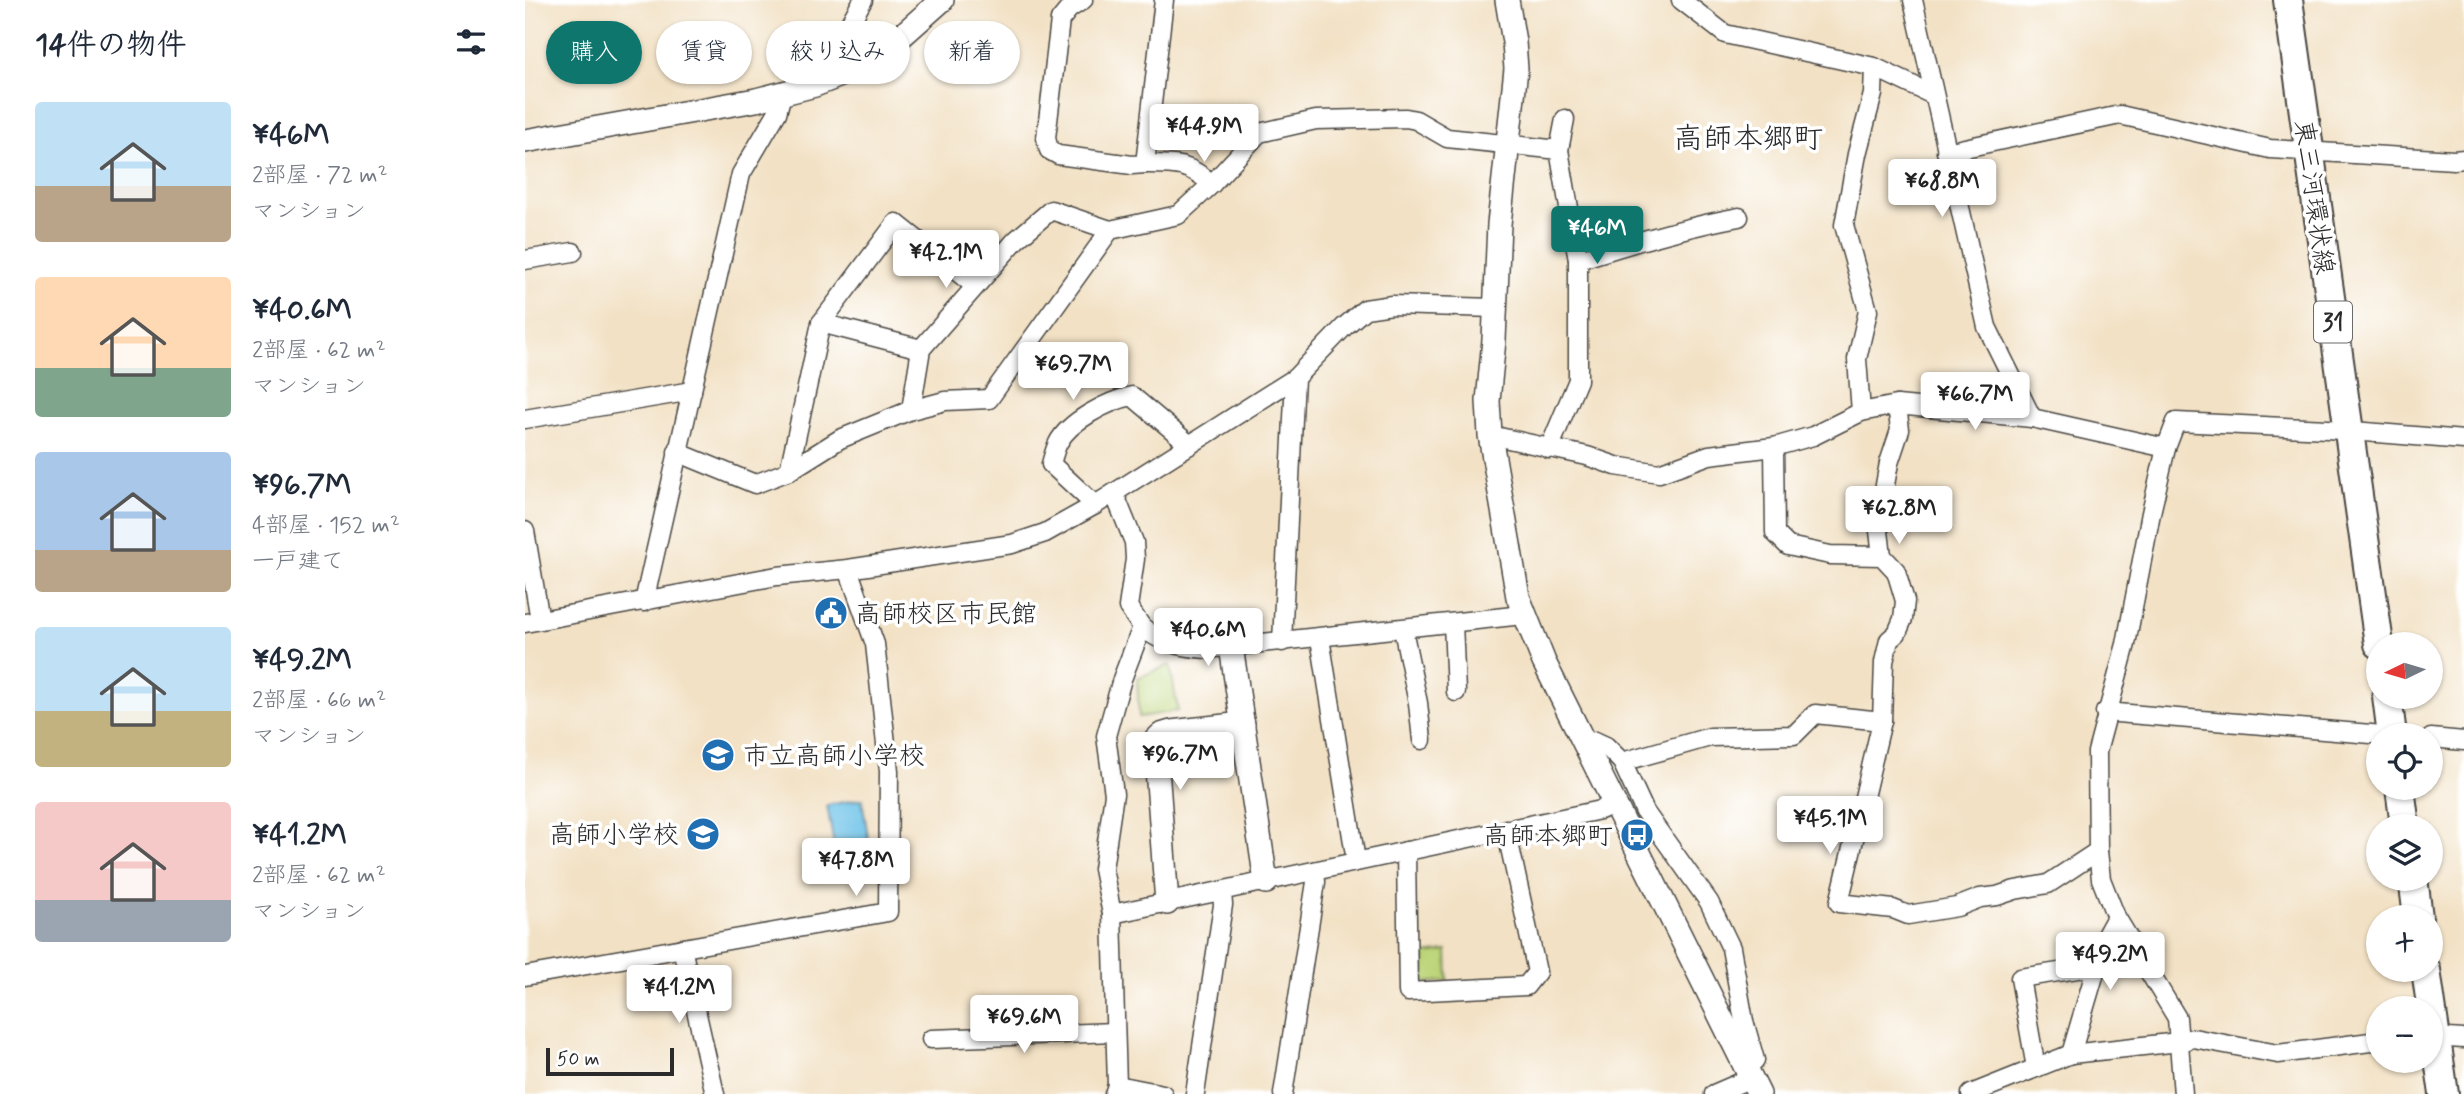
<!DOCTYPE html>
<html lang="ja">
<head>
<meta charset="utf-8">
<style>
	:root { --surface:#fff; --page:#f2f2f3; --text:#1f2937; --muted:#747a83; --accent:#0f766e }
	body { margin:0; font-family:Mynerve,"Klee One",sans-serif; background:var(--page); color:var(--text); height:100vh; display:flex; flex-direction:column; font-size:26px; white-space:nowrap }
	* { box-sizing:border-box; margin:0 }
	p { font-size:23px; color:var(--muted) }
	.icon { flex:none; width:38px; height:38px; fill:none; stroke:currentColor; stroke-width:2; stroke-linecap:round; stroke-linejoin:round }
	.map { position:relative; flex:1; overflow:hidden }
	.side { display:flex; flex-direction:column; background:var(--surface); width:525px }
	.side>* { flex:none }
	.guide { position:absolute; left:21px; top:21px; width:665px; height:63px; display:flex; gap:14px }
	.needle { width:46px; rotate:265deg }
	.tools { position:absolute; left:1841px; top:632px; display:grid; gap:14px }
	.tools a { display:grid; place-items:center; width:77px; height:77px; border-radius:50%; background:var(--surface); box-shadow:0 2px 5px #0004; font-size:35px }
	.scale { position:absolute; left:21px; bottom:18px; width:128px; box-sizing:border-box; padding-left:7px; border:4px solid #2b2b2b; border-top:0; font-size:19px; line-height:24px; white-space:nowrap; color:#2b2b2b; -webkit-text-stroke:5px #fff; paint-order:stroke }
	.price { position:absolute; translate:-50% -60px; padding:0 16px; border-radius:7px; background:#fff; color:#222; font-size:23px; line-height:46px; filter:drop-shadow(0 2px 4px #0008) }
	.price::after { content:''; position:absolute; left:50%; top:42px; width:21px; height:16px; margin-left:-10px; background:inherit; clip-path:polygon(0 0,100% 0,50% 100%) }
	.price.current { background:var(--accent); color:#fff }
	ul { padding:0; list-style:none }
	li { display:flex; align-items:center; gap:21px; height:175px; padding:0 35px }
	li span { display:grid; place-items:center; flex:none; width:196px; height:140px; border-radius:7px; color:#555 }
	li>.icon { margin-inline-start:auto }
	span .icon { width:84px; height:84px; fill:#fffc; stroke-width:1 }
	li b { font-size:30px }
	h2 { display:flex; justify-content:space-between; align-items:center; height:84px; padding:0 35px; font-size:30px }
	.chip { padding:0 24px; border-radius:32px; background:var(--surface); box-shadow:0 2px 5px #0004; font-size:24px; line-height:63px }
	.chip.current { background:var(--accent); color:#fff }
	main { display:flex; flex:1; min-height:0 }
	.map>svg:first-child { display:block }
	.green { fill:#bcd478; stroke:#748052; stroke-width:2 }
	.water { fill:#6bc1e8; stroke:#4b768a; stroke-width:2 }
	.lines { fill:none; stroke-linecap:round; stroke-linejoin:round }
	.minor-casing { stroke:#494642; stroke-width:21 }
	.tertiary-casing { stroke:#494642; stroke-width:26 }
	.primary-casing { stroke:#494642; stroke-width:32 }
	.minor { stroke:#fff; stroke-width:18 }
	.tertiary { stroke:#fff; stroke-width:23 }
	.primary { stroke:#fff; stroke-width:28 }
	.labels { text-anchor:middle; stroke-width:7; stroke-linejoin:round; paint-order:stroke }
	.shield { fill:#fff; stroke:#6b6b6b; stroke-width:2 }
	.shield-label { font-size:24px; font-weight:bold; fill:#2b2b2b }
	.street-label { font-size:26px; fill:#2b2b2b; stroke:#fff }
	.poi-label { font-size:26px; fill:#2b2b2b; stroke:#fff; text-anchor:start }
	.quarter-label { font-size:30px; fill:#2b2b2b; stroke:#fff }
</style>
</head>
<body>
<main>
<section class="side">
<h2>14件の物件<svg class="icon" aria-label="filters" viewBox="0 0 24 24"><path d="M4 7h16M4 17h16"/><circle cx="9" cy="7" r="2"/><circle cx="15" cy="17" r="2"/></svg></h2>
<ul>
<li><span style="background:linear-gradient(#bfe0f5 60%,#b9a48a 0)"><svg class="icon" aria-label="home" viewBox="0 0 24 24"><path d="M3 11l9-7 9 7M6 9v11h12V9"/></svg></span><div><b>¥46M</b><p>2部屋 · 72 m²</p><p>マンション</p></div></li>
<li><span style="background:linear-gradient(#ffd9b3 65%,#7fa58c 0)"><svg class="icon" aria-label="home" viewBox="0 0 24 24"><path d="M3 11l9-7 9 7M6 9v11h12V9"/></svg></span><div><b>¥40.6M</b><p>2部屋 · 62 m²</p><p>マンション</p></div></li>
<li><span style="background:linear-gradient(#a9c7e8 70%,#b9a48a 0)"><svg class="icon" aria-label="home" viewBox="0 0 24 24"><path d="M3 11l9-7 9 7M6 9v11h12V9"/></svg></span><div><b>¥96.7M</b><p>4部屋 · 152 m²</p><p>一戸建て</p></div></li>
<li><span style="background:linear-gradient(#bfe0f5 60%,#c2b280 0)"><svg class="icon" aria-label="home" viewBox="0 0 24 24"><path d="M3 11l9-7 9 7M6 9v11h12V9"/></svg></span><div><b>¥49.2M</b><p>2部屋 · 66 m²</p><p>マンション</p></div></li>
<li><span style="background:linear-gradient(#f6c9c9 70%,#9aa5b1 0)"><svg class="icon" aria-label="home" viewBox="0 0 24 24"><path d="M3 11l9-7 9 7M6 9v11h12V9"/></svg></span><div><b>¥41.2M</b><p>2部屋 · 62 m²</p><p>マンション</p></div></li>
</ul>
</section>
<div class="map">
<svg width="1939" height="1094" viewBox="0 0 1939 1094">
	<rect width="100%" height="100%" fill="#fff"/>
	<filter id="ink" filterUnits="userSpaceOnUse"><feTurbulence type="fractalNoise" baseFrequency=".0143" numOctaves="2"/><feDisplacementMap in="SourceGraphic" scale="14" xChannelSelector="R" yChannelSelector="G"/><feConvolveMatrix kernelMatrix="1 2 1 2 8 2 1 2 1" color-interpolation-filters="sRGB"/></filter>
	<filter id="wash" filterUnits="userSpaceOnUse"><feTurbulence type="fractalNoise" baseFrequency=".00686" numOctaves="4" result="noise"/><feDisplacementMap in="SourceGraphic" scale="28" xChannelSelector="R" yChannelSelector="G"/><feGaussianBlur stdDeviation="1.57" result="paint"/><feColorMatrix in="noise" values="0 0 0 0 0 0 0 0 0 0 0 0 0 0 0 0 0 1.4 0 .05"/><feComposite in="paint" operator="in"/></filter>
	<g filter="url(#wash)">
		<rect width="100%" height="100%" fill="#f2e1c4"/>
		<!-- green -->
		<g class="green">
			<path d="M645 665 653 711 614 717 612 678Z"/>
			<path d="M922 951 923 981 899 983 900 954Z"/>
		</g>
		<!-- water -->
		<path class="water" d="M337 799 347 862 313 869 302 805Z"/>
	</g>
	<g filter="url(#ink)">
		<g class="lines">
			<defs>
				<g id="minor">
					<path d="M558 0 544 9 535 20 521 138 524 150 533 155 607 165 620 164 639 0"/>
					<path d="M1156 0 1200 34 1349 67 1408 95"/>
					<path d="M1388 0 1462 327 1507 418"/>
					<path d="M290 85 338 0"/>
					<path d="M1034 150 1040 119"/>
					<path d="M1421 152 1595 115 1745 149 1929 160 1939 159"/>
					<path d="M620 164C651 164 663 163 687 184"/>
					<path d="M0 260 48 252"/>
					<path d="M1053 260C1106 243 1159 227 1214 217"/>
					<path d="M296 323 396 349"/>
					<path d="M386 410 396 349 491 240 526 210 585 230"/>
					<path d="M1336 412 1332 359 1343 311 1319 225 1332 154 1348 94 1349 67"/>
					<path d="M0 419 167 391"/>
					<path d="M965 435 1062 456 1091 466 1134 473 1184 455 1249 447 1288 436 1336 412 1372 405 1507 418 1641 448 1651 422 1803 429 1939 440"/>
					<path d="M1249 447 1250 533 1263 546 1305 555 1357 556 1371 571 1380 601 1378 619 1372 633 1364 640 1359 662 1357 721"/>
					<path d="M1641 448 1626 513 1601 644 1572 752 1573 851 1576 879 1591 917 1652 1018 1658 1094"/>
					<path d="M152 452 230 484 264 471 315 439 386 410 420 401 464 399 585 230 653 215 687 184 734 133 791 120 881 118 891 120 922 138 1034 150 1053 260V380L1024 449"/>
					<path d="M264 471 296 323 371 223 450 286"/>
					<path d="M589 493 609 542 610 559 603 607 617 627"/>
					<path d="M570 505 526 464C528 457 530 449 533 443 544 421 583 401 607 396L665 445"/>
					<path d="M0 531 15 620"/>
					<path d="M1357 556 1353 523 1364 463 1375 430 1372 405"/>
					<path d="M119 602 216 174 252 113 257 94"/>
					<path d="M0 623 252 576 323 569 487 544 520 533 570 505 770 378 819 327 840 309 867 305 970 308"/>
					<path d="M928 623 931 692"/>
					<path d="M878 629 893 703 897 740"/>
					<path d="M795 638 831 861"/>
					<path d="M757 642 770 378"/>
					<path d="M1580 712 1858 735"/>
					<path d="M1906 738 1939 741"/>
					<path d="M1060 745 1070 741 1081 746 1097 762 1120 812 1184 902 1206 948 1219 1021 1230 1060 1221 1069"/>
					<path d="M1097 762 1185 737 1269 735 1290 714 1357 721 1314 903 1368 909 1383 915 1432 907 1455 898 1472 896 1490 890 1523 884 1573 851"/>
					<path d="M881 851 883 992 1001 986 1012 972 981 829"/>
					<path d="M587 914 578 869 589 794 581 736 597 679 617 627C636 643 656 647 681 649L998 615"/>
					<path d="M157 948 190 1094"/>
					<path d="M0 976 363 912 364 771 350 644 323 569"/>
					<path d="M1906 1037 1939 1039"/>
					<path d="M406 1039 590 1032"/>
					<path d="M1546 1054 1581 935 1591 917"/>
					<path d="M1511 1068 1495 978 1572 966"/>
					<path d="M592 1085 638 1094"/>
					<path d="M589 1094 592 1085 587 914 1075 810 1089 804"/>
					<path d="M670 1094 698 905 697 892"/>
					<path d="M758 1094 791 882 790 871"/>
					<path d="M1189 1094 1226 1078"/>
					<path d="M1446 1094 1546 1054 1654 1042 1668 1038 1753 1054 1853 1041"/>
				</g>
				<g id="tertiary">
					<path d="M982 0 989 42 991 69 974 224 969 340 963 401 965 435 993 597 1019 662 1234 1094"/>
					<path d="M0 141 231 100 290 85 331 69 355 55 417 0"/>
					<path d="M706 646 741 882"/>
					<path d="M642 903 630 741 636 735 646 732 718 724"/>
				</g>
				<g id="primary">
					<path d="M1763 0 1854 644"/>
					<path d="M1862 696 1867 735"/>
					<path d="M1875 788 1880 826"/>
					<path d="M1888 878 1893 917"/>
					<path d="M1901 970 1919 1094"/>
				</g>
			</defs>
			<!-- minor casing -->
			<use href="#minor" class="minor-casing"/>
			<!-- tertiary casing -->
			<use href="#tertiary" class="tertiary-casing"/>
			<!-- primary casing -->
			<use href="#primary" class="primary-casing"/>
			<!-- minor -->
			<use href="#minor" class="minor"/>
			<!-- tertiary -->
			<use href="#tertiary" class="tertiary"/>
			<!-- primary -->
			<use href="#primary" class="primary"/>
		</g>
	</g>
	<!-- icons -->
	<defs>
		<symbol id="civic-disc" viewBox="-11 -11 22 22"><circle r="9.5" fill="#1f6fb2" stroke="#fff"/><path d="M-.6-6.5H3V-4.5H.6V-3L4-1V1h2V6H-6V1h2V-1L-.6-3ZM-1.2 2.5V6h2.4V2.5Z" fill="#fff"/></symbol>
		<symbol id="school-disc" viewBox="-11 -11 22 22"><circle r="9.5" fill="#1f6fb2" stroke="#fff"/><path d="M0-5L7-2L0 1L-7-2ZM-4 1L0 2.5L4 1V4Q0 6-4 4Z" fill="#fff"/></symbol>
		<symbol id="bus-disc" viewBox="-11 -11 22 22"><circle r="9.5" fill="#1f6fb2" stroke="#fff"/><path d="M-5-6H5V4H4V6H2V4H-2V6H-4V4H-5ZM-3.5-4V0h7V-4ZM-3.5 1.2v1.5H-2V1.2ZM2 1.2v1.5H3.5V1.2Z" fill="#fff"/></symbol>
	</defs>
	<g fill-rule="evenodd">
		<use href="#civic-disc" x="287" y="594" width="38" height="38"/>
		<use href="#school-disc" x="174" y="736" width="38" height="38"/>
		<use href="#school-disc" x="159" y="815" width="38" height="38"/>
		<use href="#bus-disc" x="1093" y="816" width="38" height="38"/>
	</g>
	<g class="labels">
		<!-- shield labels -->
		<rect class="shield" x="1789" y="301.5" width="38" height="41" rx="5"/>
		<g class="shield-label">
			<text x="1808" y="330">31</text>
		</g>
		<!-- street labels -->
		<g class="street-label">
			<text transform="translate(1790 197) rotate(82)" y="9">東三河環状線</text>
		</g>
		<!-- poi labels -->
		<g class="poi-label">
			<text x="330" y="622">高師校区市民館</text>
			<text x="218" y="764">市立高師小学校</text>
			<text x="154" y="843" text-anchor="end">高師小学校</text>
			<text x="1088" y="844" text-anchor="end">高師本郷町</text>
		</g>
		<!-- quarter labels -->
		<g class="quarter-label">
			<text x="1223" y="148">高師本郷町</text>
		</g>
	</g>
</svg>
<div class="tools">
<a><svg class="needle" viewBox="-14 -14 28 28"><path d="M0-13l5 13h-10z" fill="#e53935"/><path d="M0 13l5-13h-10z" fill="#747a83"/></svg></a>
<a><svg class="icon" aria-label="locate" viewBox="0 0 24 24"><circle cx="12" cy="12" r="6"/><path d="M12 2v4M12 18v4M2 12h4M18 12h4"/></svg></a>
<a><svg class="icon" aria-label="layers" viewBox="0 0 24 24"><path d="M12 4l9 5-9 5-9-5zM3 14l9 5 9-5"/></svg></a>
<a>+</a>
<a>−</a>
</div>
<div class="scale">50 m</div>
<b class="price" style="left:679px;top:164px">¥44.9M</b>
<b class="price" style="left:1417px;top:219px">¥68.8M</b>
<b class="price current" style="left:1072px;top:266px">¥46M</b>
<b class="price" style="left:421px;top:290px">¥42.1M</b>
<b class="price" style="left:548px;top:402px">¥69.7M</b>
<b class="price" style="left:1450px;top:432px">¥66.7M</b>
<b class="price" style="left:1374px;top:546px">¥62.8M</b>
<b class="price" style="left:683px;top:668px">¥40.6M</b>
<b class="price" style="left:655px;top:792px">¥96.7M</b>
<b class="price" style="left:1305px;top:856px">¥45.1M</b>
<b class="price" style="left:331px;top:898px">¥47.8M</b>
<b class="price" style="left:1585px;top:992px">¥49.2M</b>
<b class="price" style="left:154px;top:1025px">¥41.2M</b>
<b class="price" style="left:499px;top:1055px">¥69.6M</b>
<div class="guide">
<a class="chip current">購入</a>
<a class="chip">賃貸</a>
<a class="chip">絞り込み</a>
<a class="chip">新着</a>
</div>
</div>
</main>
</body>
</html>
